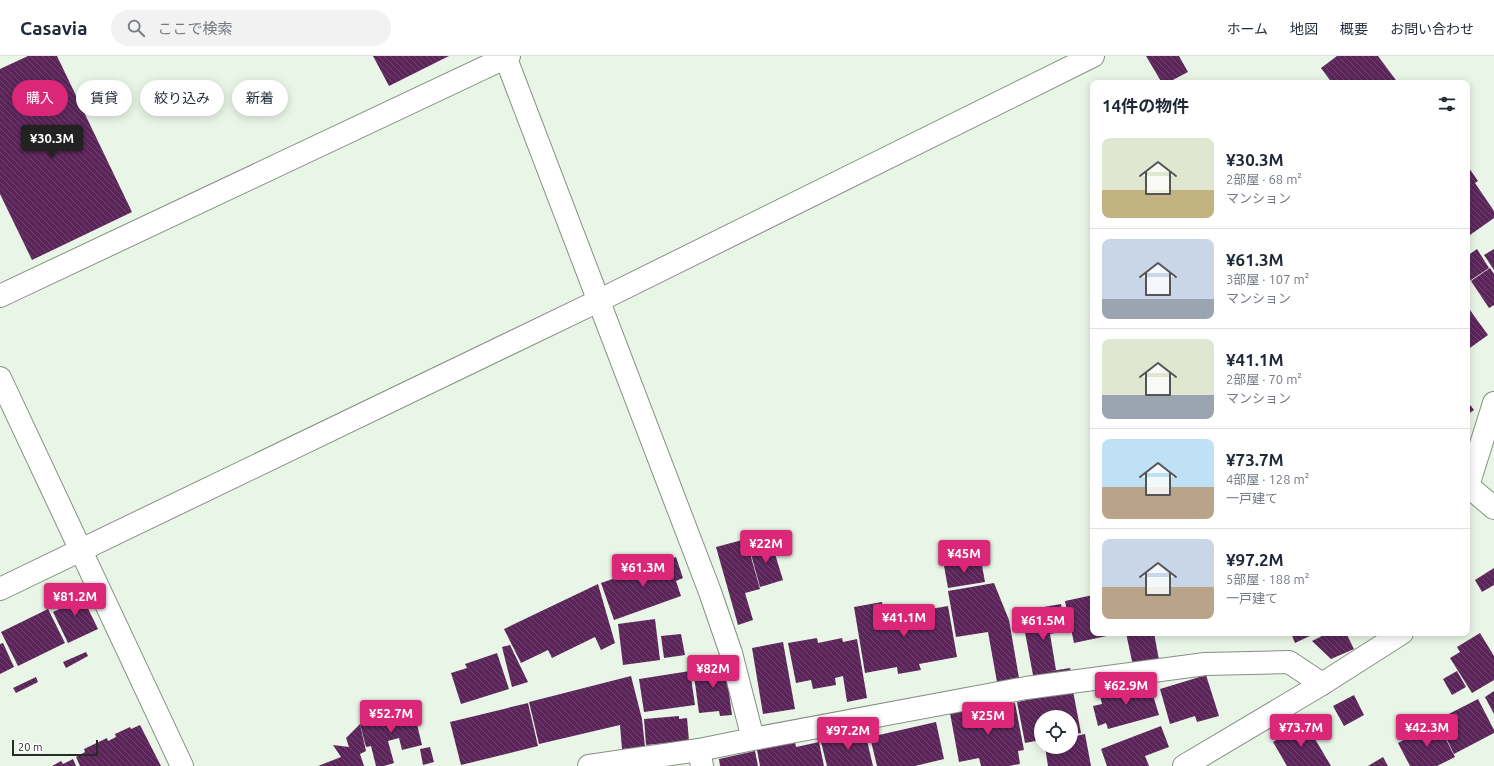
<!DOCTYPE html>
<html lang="ja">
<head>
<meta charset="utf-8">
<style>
	:root { --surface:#fff; --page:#f2f2f3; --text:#1f2937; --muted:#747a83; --line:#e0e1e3; --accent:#db2777 }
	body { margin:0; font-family:Ubuntu,"Noto Sans JP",sans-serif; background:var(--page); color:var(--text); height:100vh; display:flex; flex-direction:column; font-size:15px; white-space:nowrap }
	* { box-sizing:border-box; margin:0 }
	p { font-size:13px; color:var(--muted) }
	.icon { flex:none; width:22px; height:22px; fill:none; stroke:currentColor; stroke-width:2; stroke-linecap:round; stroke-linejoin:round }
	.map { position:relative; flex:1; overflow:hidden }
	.drawer { position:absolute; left:1090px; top:24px; width:380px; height:556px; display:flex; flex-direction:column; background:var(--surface); border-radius:8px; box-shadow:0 2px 10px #0003 }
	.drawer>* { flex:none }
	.banner { position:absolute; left:12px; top:24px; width:380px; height:36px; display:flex; gap:8px }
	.controls { position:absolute; left:1034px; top:654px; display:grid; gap:8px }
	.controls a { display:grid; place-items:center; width:44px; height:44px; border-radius:50%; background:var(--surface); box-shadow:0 2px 10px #0003; font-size:20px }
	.scale { position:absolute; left:12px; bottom:10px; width:86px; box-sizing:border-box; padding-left:4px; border:2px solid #282c27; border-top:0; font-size:11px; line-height:14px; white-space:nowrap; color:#282c27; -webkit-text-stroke:3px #fff; paint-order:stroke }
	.price { position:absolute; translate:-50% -34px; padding:0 9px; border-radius:4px; background:var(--accent); color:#fff; font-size:13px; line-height:26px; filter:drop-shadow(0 1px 2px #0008) }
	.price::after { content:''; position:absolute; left:50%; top:24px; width:12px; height:9px; margin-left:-6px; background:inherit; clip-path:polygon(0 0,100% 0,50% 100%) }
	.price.selected { background:#222; color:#fff }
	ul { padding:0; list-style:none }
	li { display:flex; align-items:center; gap:12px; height:100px; padding:0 12px }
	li+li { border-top:1px solid var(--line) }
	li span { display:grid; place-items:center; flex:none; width:112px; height:80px; border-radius:8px; color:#555 }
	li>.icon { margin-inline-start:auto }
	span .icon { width:48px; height:48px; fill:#fffc; stroke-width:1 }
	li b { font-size:17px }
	h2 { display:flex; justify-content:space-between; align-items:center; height:48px; padding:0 12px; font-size:17px }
	.chip { padding:0 14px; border-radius:18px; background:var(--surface); box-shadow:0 2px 10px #0003; font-size:14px; line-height:36px }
	.chip.selected { background:var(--accent); color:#fff }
	header { display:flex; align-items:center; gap:24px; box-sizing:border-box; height:56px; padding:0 20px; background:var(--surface); border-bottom:1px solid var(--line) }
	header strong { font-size:19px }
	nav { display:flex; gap:22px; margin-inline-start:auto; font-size:14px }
	.search { width:280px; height:36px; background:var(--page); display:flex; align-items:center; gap:10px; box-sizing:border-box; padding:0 14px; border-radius:22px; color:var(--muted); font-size:15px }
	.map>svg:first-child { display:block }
	.building { fill:url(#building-back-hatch) }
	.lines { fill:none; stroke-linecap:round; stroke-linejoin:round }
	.street-casing { stroke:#859083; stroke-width:24 }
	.secondary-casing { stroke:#859083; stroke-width:24 }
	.street { stroke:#fff; stroke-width:22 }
	.secondary { stroke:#fff; stroke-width:22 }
</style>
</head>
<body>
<header>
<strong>Casavia</strong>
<div class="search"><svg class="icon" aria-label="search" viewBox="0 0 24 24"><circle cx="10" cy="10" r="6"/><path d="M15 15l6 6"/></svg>ここで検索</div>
<nav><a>ホーム</a><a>地図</a><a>概要</a><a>お問い合わせ</a></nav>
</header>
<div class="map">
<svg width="1494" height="710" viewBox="0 0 1494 710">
	<defs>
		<pattern id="building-back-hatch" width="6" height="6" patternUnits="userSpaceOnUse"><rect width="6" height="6" fill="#5b255a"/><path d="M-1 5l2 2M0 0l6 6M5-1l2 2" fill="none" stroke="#6f446e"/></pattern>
	</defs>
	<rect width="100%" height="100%" fill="#e9f6e7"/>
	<!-- building -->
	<g class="building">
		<path d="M28 0H57L132 156 32 204 0 138V13Z"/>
		<path d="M373 0H449L389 30Z"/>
		<path d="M1146 0H1179L1188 16 1167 27H1162Z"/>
		<path d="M1337 0H1378L1398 27H1332L1321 12Z"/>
		<path d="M1469 112 1478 125 1475 127 1494 155V162L1470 179 1467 174V113Z"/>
		<path d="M1477 193 1489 212 1468 226 1467 224V200Z"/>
		<path d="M1494 193V214L1484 199Z"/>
		<path d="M1490 212 1494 218V249L1489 252 1471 225Z"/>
		<path d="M1467 250 1488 279 1467 294Z"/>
		<path d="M1467 345 1474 354 1467 359Z"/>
		<path d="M746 483 760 533 745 537 753 564 738 569 716 491Z"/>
		<path d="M771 485 783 524 760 531 749 491Z"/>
		<path d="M676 501 683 522 676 525 681 540 614 564 601 527Z"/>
		<path d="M981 504 985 526 948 532 944 510Z"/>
		<path d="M1494 512V529L1482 536 1475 524Z"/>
		<path d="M994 527 1009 564 1019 622 997 626 988 576 956 581 948 535Z"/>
		<path d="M598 528 615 587 601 594 595 581 552 602 548 594 521 607 504 573Z"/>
		<path d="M79 534 98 573 68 587 53 556 64 551 59 543Z"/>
		<path d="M1093 539V577L1116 578 1074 587 1065 545Z"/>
		<path d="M882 546 884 561 948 550 957 601 919 608 921 614 898 618 897 611 865 617 854 551Z"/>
		<path d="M1061 548 1065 575 1050 578 1056 614 1045 616 1070 612 1072 619 1032 626 1031 619H1033L1021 555Z"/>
		<path d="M48 553 65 587 18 610 1 576Z"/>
		<path d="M655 563 660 604 623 609 618 568Z"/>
		<path d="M1126 577H1154L1159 604 1133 610Z"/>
		<path d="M1291 577H1316L1295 587Z"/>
		<path d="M1328 577H1346L1354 593 1331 603 1312 585Z"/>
		<path d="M1480 577 1494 600V624L1472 637 1450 602 1460 596 1457 591Z"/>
		<path d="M681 578 685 599 664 602 661 580Z"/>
		<path d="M817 582 818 587 842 582 843 586 857 583 867 642 847 646 843 620 835 622 836 629 813 633 811 624 796 627 788 587Z"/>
		<path d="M783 586 795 653 763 658 752 592Z"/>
		<path d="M3 587 14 611 0 618V588Z"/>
		<path d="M510 589 528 626 512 631 502 591Z"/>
		<path d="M86 596 88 600 66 612 63 606Z"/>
		<path d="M497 597 509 633 461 648 451 617 467 612 465 608Z"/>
		<path d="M725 607 732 659 720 660 719 655 699 657 693 612Z"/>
		<path d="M690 615 695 649 644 656 639 623Z"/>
		<path d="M1457 615 1466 631 1452 639 1443 623Z"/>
		<path d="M1206 619 1219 660 1197 666 1195 660 1170 668 1160 633Z"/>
		<path d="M631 620 642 663 645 691 622 693 620 669 539 688 529 646Z"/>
		<path d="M36 621 38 626 16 637 13 632Z"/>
		<path d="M1149 626 1159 659 1108 673 1106 667 1098 670 1093 650 1102 648 1100 640Z"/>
		<path d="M1073 635 1081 677 1071 679V661H1041V684L1025 687 1017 646Z"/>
		<path d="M1494 635V658L1485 641Z"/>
		<path d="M1354 639 1364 659 1344 670 1333 650Z"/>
		<path d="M1478 643 1494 674V677L1454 698 1437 664Z"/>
		<path d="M528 647 538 690 461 709 450 666Z"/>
		<path d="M1015 647 1024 694 1018 695 1020 708 1009 710H981L979 702 959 706 950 657 988 649 990 659 1005 656 1004 649Z"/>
		<path d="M400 650 401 655 413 652 422 689 402 694 399 682 388 685 394 707 384 710H376L371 690 366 691 360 668 389 660 387 653Z"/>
		<path d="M679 660V663L687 662 689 685 646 689 644 663Z"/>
		<path d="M1308 665 1318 681 1315 683 1331 710H1287L1273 686Z"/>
		<path d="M936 666 944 703 915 710H877L870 681Z"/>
		<path d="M1437 666 1455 701 1437 710H1410L1398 687Z"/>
		<path d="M360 668 366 695 360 698 364 710H318L341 701 333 689 349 691 346 682Z"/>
		<path d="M140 669 161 710H80L76 701 85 696 84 693 107 682 108 685 116 681 115 678 130 671 131 673Z"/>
		<path d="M1161 670 1169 691 1145 700 1149 710H1107L1101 693Z"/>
		<path d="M865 676 873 710H827L821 686Z"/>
		<path d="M1085 678 1091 710H1048L1045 691H1071V681Z"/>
		<path d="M795 686 796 691 819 686 824 710H760L757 694Z"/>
		<path d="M430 691 434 706 423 709 420 693Z"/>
		<path d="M755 695 758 710H720L719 703Z"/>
		<path d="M1383 701 1388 710H1368Z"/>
		<path d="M73 703 76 710H52L61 705 63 708Z"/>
	</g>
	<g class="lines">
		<defs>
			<g id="street">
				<path d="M505 0 710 536 731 597 753 683 699 694 702 710"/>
				<path d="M0 322 182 710"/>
				<path d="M1468 430 1494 452"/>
				<path d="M0 533 598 245 1093 0"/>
				<path d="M753 683 1026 632 1205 608 1289 606 1322 628"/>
				<path d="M589 710 699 694"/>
			</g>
			<g id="secondary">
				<path d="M0 240 509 0"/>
				<path d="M1467 433 1494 347"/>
				<path d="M1184 710 1322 628 1402 577"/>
			</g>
		</defs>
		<!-- street casing -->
		<use href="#street" class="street-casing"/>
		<!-- secondary casing -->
		<use href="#secondary" class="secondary-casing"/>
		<!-- street -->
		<use href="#street" class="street"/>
		<!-- secondary -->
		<use href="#secondary" class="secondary"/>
	</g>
</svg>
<div class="controls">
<a><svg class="icon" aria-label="locate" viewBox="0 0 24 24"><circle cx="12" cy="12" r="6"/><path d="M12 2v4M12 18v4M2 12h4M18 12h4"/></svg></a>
</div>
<div class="scale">20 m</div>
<b class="price selected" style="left:52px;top:103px">¥30.3M</b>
<b class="price" style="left:766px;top:508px">¥22M</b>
<b class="price" style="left:964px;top:518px">¥45M</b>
<b class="price" style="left:643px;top:532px">¥61.3M</b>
<b class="price" style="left:75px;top:561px">¥81.2M</b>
<b class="price" style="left:904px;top:582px">¥41.1M</b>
<b class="price" style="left:1043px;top:585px">¥61.5M</b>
<b class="price" style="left:713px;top:633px">¥82M</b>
<b class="price" style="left:1126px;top:650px">¥62.9M</b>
<b class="price" style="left:391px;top:678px">¥52.7M</b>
<b class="price" style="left:988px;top:680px">¥25M</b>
<b class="price" style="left:1301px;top:692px">¥73.7M</b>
<b class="price" style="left:1427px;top:692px">¥42.3M</b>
<b class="price" style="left:848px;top:695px">¥97.2M</b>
<div class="banner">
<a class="chip selected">購入</a>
<a class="chip">賃貸</a>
<a class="chip">絞り込み</a>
<a class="chip">新着</a>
</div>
<section class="drawer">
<h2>14件の物件<svg class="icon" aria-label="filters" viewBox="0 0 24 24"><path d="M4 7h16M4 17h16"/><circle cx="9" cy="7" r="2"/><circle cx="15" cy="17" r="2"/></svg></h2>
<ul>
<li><span style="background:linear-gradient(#dfe7d0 65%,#c2b280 0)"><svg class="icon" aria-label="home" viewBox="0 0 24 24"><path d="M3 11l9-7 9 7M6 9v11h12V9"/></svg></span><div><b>¥30.3M</b><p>2部屋 · 68 m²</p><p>マンション</p></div></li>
<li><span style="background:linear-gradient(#c9d6e8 75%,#9aa5b1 0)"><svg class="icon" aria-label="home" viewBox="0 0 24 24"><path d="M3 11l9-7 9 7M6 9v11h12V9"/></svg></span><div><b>¥61.3M</b><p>3部屋 · 107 m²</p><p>マンション</p></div></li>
<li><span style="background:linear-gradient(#dfe7d0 70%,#9aa5b1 0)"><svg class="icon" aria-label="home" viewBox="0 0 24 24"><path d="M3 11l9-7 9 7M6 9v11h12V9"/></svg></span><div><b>¥41.1M</b><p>2部屋 · 70 m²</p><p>マンション</p></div></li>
<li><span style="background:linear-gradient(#bfe0f5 60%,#b9a48a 0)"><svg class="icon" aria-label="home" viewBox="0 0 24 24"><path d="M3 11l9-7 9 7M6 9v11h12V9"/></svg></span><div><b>¥73.7M</b><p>4部屋 · 128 m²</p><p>一戸建て</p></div></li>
<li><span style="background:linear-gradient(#c9d6e8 60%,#b9a48a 0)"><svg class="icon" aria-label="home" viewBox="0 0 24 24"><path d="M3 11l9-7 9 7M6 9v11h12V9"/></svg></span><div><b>¥97.2M</b><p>5部屋 · 188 m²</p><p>一戸建て</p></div></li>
</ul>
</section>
</div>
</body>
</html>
